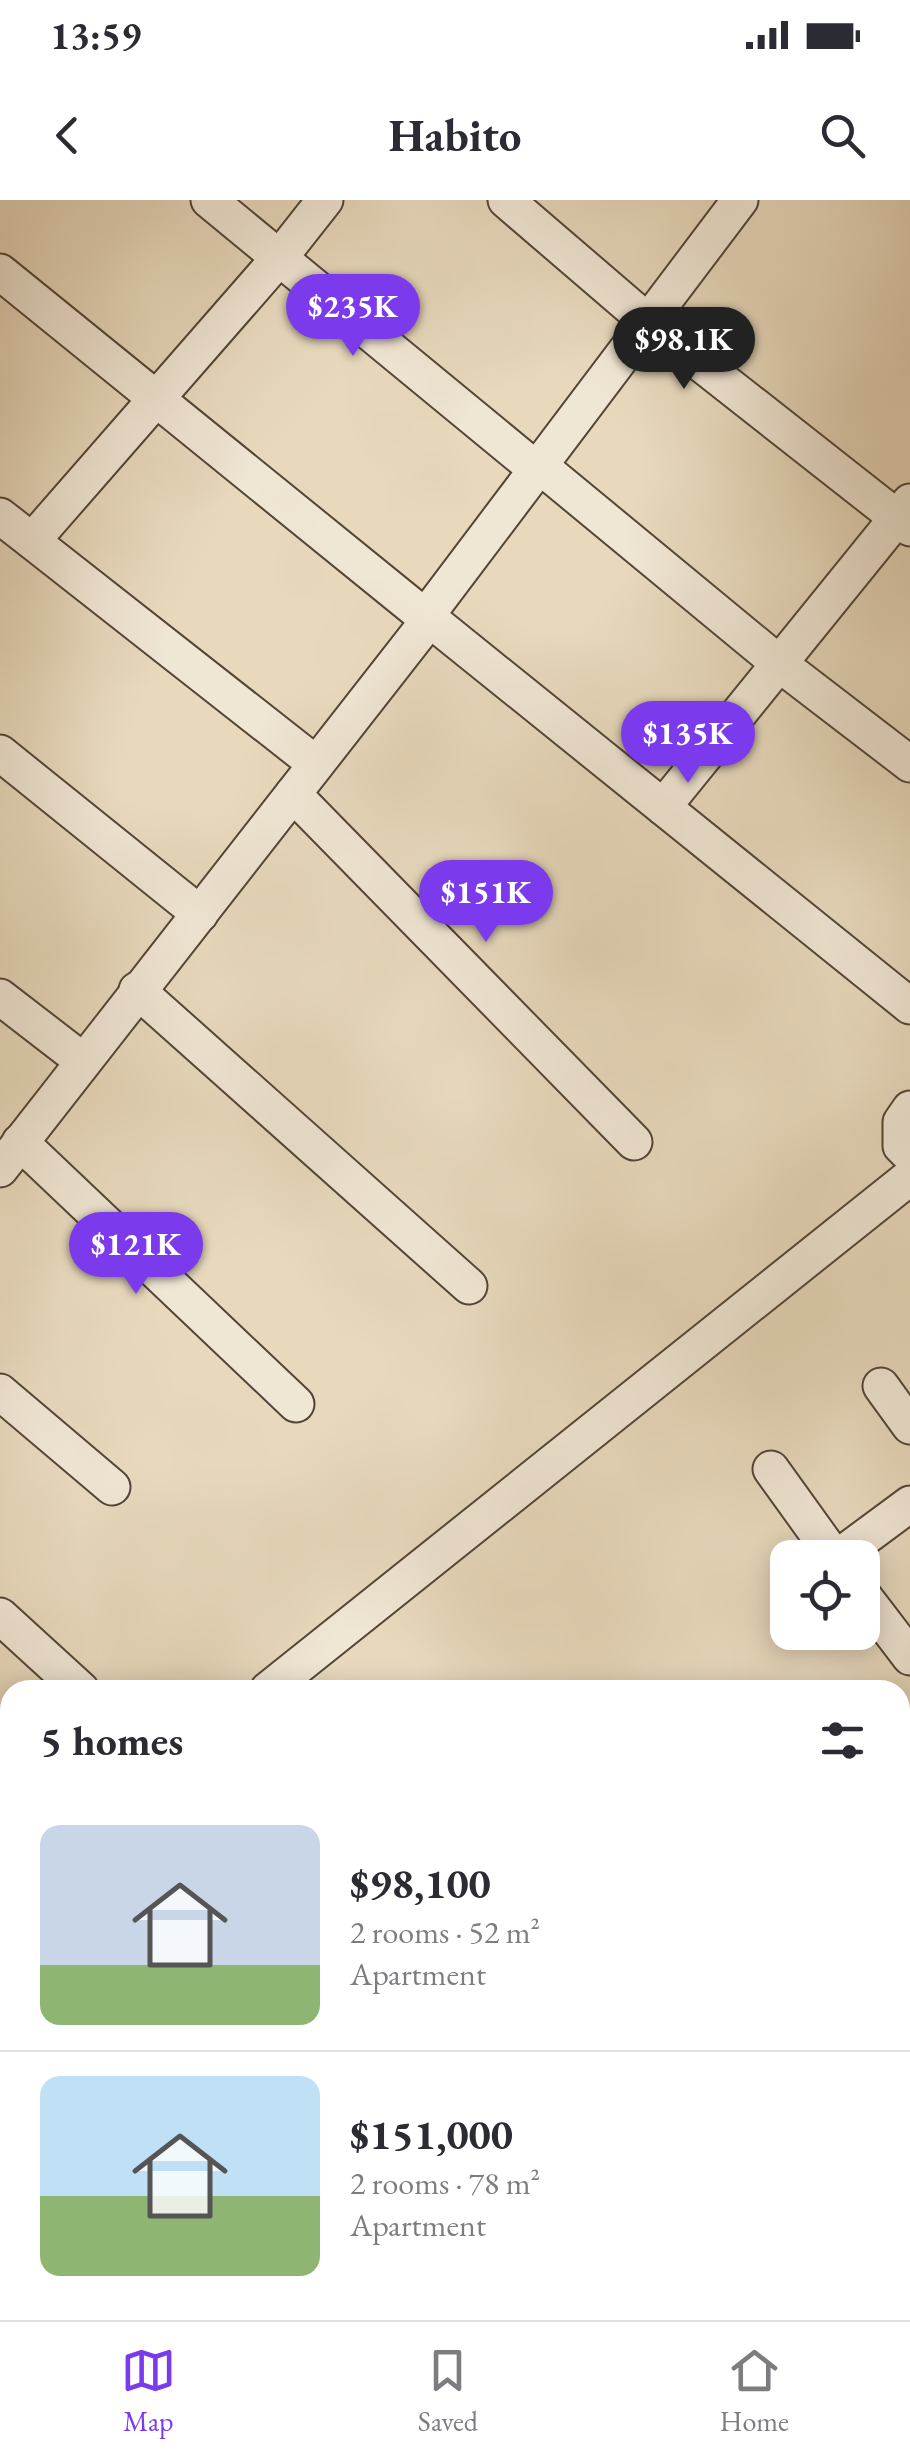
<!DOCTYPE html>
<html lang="en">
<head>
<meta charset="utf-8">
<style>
	:root { --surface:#fff; --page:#f2f2f3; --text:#2b2b33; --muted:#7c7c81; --line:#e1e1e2; --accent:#7c3aed }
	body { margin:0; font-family:"EB Garamond",serif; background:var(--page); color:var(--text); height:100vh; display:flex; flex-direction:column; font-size:38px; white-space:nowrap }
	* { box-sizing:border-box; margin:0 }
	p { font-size:32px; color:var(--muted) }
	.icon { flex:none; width:55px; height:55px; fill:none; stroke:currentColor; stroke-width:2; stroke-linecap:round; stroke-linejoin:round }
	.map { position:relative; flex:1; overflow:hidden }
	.sheet { position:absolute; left:0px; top:1480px; width:910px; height:640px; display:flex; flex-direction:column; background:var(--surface); border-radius:30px 30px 0 0; box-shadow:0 5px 25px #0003 }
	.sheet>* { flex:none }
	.controls { position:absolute; left:770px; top:1340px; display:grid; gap:20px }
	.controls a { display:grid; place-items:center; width:110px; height:110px; border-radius:20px; background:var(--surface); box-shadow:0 5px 25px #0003; font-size:50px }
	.price { position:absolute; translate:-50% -85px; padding:0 22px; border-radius:35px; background:var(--accent); color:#fff; font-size:32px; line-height:65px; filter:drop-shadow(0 2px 5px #0008) }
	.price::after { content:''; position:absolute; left:50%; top:60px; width:30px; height:22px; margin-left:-15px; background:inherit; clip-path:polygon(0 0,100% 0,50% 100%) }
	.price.selected { background:#222; color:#fff }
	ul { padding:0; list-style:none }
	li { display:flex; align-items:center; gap:30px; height:250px; padding:0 40px }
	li+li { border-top:2px solid var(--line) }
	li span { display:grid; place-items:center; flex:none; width:280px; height:200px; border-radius:20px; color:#555 }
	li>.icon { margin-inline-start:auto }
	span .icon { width:120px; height:120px; fill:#fffc; stroke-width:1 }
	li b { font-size:42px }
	h2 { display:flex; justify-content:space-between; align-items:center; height:120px; padding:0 40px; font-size:42px }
	.status { display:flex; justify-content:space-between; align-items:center; height:70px; padding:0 50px; background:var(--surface); direction:ltr }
	.status svg { height:28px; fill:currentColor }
	header { display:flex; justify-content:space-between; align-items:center; height:130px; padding:0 40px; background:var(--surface); font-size:45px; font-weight:700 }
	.dock { display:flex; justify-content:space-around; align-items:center; height:140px; border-top:2px solid var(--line); background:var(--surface); font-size:28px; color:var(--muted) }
	.dock a { display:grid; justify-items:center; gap:5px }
	.dock .selected { color:var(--accent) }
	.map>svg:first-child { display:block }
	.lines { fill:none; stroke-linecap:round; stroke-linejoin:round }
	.street-casing { stroke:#524537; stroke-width:39 }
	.street { stroke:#f0e6d4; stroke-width:35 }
</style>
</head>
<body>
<div class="status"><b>13:59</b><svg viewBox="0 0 49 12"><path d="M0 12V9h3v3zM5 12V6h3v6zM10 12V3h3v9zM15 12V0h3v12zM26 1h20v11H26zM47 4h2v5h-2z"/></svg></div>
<header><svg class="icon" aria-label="back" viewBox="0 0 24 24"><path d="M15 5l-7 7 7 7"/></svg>Habito<svg class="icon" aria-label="search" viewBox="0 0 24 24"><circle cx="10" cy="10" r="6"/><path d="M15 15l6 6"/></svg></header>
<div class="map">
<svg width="910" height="2120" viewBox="0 0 910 2120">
	<rect width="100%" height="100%" fill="#e8d9bd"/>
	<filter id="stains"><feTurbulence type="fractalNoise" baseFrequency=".002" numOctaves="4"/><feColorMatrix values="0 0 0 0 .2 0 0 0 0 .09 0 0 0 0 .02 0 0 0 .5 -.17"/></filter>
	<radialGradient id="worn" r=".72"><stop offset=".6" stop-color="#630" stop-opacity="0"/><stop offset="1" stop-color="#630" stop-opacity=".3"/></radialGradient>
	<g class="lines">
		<defs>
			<g id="street">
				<path d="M209 0 537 270"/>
				<path d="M506 0 648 122 910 328"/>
				<path d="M0 72 429 420"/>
				<path d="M540 266 781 465 910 564"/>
				<path d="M0 316 32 341"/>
				<path d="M426 416 910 806"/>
				<path d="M0 553 200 714"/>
				<path d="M316 564 32 341 280 57 325 0"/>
				<path d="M293 594 634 942"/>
				<path d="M663 607 910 302"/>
				<path d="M137 790 469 1086"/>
				<path d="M0 797 83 861"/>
				<path d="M910 909 901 922V946L910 955"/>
				<path d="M20 942 296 1204"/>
				<path d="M0 969 429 420 426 416 740 0"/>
				<path d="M881 1186 910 1226"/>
				<path d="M0 1192 112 1287"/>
				<path d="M771 1269 835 1358"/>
				<path d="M837 1358 910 1304"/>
				<path d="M862 1394 910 1457"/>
				<path d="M0 1416 81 1490"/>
				<path d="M268 1490 910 977"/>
				<path d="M900 1724 910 1748"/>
				<path d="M900 1916 910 1912"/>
				<path d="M130 2110 151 2120"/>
				<path d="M632 2110 637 2120"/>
				<path d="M861 2110 866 2120"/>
				<path d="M79 2120 85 2110"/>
				<path d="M269 2120 274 2110"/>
				<path d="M539 2120 547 2110"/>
			</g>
		</defs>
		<!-- street casing -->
		<use href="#street" class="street-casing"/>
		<!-- street -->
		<use href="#street" class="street"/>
	</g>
	<rect width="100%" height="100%" filter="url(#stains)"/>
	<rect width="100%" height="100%" fill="url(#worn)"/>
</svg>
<div class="controls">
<a><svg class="icon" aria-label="locate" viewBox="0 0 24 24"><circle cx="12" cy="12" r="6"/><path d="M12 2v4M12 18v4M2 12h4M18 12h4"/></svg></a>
</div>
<b class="price" style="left:353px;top:159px">$235K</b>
<b class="price selected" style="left:684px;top:192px">$98.1K</b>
<b class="price" style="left:688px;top:586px">$135K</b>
<b class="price" style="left:486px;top:745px">$151K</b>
<b class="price" style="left:136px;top:1097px">$121K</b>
<section class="sheet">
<h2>5 homes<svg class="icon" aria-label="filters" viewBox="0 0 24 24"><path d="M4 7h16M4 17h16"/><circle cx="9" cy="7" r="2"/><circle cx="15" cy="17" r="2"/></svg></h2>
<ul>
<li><span style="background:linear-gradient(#c9d6e8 70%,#8fb573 0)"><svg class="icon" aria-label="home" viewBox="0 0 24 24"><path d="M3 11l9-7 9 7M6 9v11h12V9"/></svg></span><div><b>$98,100</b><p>2 rooms · 52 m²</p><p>Apartment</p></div></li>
<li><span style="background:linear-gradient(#bfe0f5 60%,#8fb573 0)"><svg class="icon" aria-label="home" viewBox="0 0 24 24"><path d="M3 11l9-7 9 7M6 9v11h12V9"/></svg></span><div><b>$151,000</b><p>2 rooms · 78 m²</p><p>Apartment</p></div></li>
</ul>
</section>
</div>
<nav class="dock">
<a class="selected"><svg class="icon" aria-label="map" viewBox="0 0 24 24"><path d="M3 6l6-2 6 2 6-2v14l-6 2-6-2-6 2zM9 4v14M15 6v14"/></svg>Map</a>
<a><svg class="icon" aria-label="saved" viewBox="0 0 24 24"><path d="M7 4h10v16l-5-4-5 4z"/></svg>Saved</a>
<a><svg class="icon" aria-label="home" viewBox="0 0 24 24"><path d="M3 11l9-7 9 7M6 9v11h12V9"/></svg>Home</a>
</nav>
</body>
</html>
